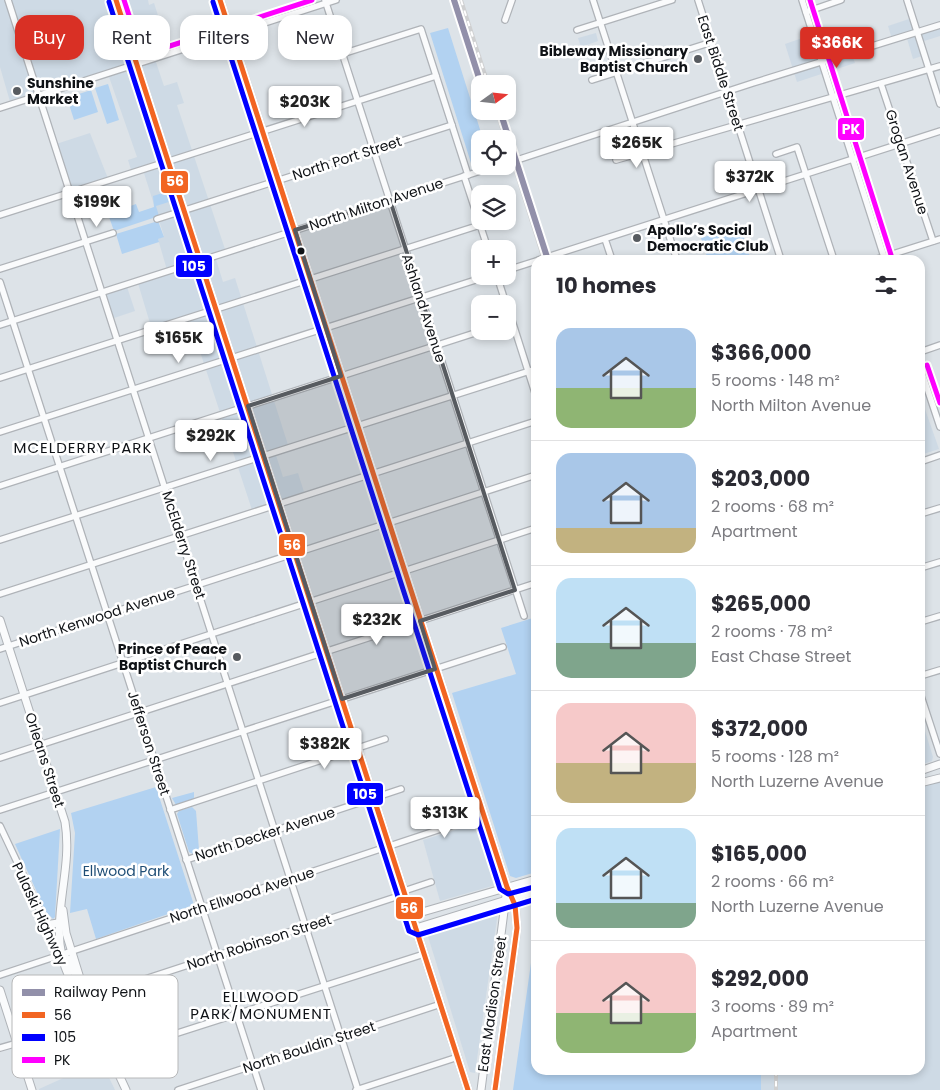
<!DOCTYPE html>
<html lang="en">
<head>
<meta charset="utf-8">
<style>
	:root { --surface:#fff; --page:#f7f7f7; --text:#2b2b33; --muted:#7c7c81; --line:#e1e1e2; --accent:#d93025 }
	body { margin:0; font-family:Poppins,sans-serif; background:var(--page); color:var(--text); height:100vh; display:flex; flex-direction:column; font-size:19px; white-space:nowrap }
	* { box-sizing:border-box; margin:0 }
	p { font-size:16px; color:var(--muted) }
	.icon { flex:none; width:28px; height:28px; fill:none; stroke:currentColor; stroke-width:2; stroke-linecap:round; stroke-linejoin:round }
	.map { position:relative; flex:1; overflow:hidden }
	.side { position:absolute; left:531px; top:255px; width:394px; height:820px; display:flex; flex-direction:column; background:var(--surface); border-radius:15px; box-shadow:0 2px 8px #0003 }
	.side>* { flex:none }
	.banner { position:absolute; left:15px; top:15px; width:441px; height:45px; display:flex; gap:10px }
	.needle { width:32px; rotate:75deg }
	.controls { position:absolute; left:471px; top:75px; display:grid; gap:10px }
	.controls a { display:grid; place-items:center; width:45px; height:45px; border-radius:10px; background:var(--surface); box-shadow:0 2px 8px #0003; font-size:25px }
	.price { position:absolute; translate:-50% -42px; padding:0 11px; border-radius:5px; background:#fff; color:#222; font-size:16px; line-height:32px; filter:drop-shadow(0 1px 2px #0008) }
	.price::after { content:''; position:absolute; left:50%; top:30px; width:15px; height:11px; margin-left:-8px; background:inherit; clip-path:polygon(0 0,100% 0,50% 100%) }
	.price.on { background:var(--accent); color:#fff }
	ul { padding:0; list-style:none }
	li { display:flex; align-items:center; gap:15px; height:125px; padding:0 25px }
	li+li { border-top:1px solid var(--line) }
	li span { display:grid; place-items:center; flex:none; width:140px; height:100px; border-radius:15px; color:#555 }
	li>.icon { margin-inline-start:auto }
	span .icon { width:60px; height:60px; fill:#fffc; stroke-width:1 }
	li b { font-size:21px }
	h2 { display:flex; justify-content:space-between; align-items:center; height:60px; padding:0 25px; font-size:21px }
	.pill { padding:0 18px; border-radius:15px; background:var(--surface); box-shadow:0 2px 8px #0003; font-size:18px; line-height:45px }
	.pill.on { background:var(--accent); color:#fff }
	.map>svg:first-child { display:block }
	.built { fill:#cedae5 }
	.green { fill:#b2d2f1 }
	.lines { fill:none; stroke-linecap:round; stroke-linejoin:round }
	.minor-casing { stroke:#afb3b8; stroke-width:8 }
	.major-casing { stroke:#afb3b8; stroke-width:9 }
	.minor { stroke:#fafbfc; stroke-width:5.5 }
	.major { stroke:#fafbfc; stroke-width:7 }
	.rail-casing { stroke:#cfd0d1; stroke-width:4 }
	.rail { stroke:#fff; stroke-width:2; stroke-dasharray:5.5; stroke-linecap:butt }
	.bus-1-casing { stroke:#fff; stroke-width:9 }
	.bus-2-casing { stroke:#fff; stroke-width:9 }
	.bus-3-casing { stroke:#fff; stroke-width:9 }
	.bus-1 { stroke:#f26522; stroke-width:5 }
	.bus-2 { stroke:#00f; stroke-width:5 }
	.bus-3 { stroke:#f0f; stroke-width:5 }
	.rail-1-casing { stroke:#fff; stroke-width:10 }
	.rail-1 { stroke:#9290aa; stroke-width:6 }
	.marked { fill:#575b60; fill-opacity:0.2; stroke:#575b60; stroke-width:4; stroke-linejoin:round }
	.poi-dot { fill:#575b60; stroke:#fff; stroke-width:2 }
	.bus-dot { fill:#0f1216; stroke:#fff; stroke-width:2 }
	.labels { text-anchor:middle; stroke-width:5; stroke-linejoin:round; paint-order:stroke }
	.poi-label { font-size:14px; font-weight:bold; fill:#0f1216; stroke:#fff; text-anchor:end }
	.street-label { font-size:14px; fill:#0f1216; stroke:#fff }
	.park-label { font-size:14px; fill:#1f4e76; stroke:#fff }
	.neighbourhood-label { font-size:15px; letter-spacing:1px; fill:#0f1216; stroke:#fff }
	.key { fill:#fff; stroke:#b7b8b9; stroke-width:1 }
	.key-label { font-size:14px; fill:#0f1216 }
	.line-badge { stroke:#fff; stroke-width:2 }
	.badge-label { font-size:14px; text-anchor:middle; font-weight:bold; fill:#fff }
</style>
</head>
<body>
<div class="map">
<svg width="940" height="1090" viewBox="0 0 940 1090">
	<rect width="100%" height="100%" fill="#dde3e8"/>
	<!-- built -->
	<g class="built">
		<path d="M0 0H148L149 5 154 3 170 53 155 59 164 86 177 82 184 103 177 105 226 252 215 256 223 282 235 278 289 448 275 452 283 477 298 473 305 495 253 513 189 318 152 330 137 280 167 270 158 239 164 236 143 170 132 173 128 160 137 157 108 74 11 105 0 67Z"/>
		<path d="M912 18 917 31 940 24V36L921 42 925 55 913 59 906 35 892 39 888 26Z"/>
		<path d="M596 33 598 41 581 47 578 38Z"/>
		<path d="M843 33 855 63 797 82 785 44 814 34 816 41Z"/>
		<path d="M90 133 109 181 71 194 53 145Z"/>
		<path d="M126 284 135 311 111 319 103 291Z"/>
		<path d="M920 395 939 449 920 455Z"/>
		<path d="M920 715 933 757 932 761 920 765Z"/>
		<path d="M940 782V1090H761V1070H920V787Z"/>
		<path d="M478 823 499 884 440 901 423 840Z"/>
		<path d="M495 908 498 912 475 1073 470 1072 426 930Z"/>
		<path d="M101 1061 115 1090H39V1089Z"/>
	</g>
	<!-- green -->
	<g class="green">
		<path d="M448 28 483 139H480V160L471 163 430 33Z"/>
		<path d="M108 84 119 120 107 124 95 88Z"/>
		<path d="M91 90 98 112 74 120 67 98Z"/>
		<path d="M169 191 172 201 156 206 159 216 114 231 108 214 136 204 139 212 154 207 153 196Z"/>
		<path d="M158 221 164 237 158 239 159 242 122 254 116 234Z"/>
		<path d="M740 226 751 260H708L701 238Z"/>
		<path d="M188 323 194 337 152 350 147 336Z"/>
		<path d="M536 617V872L516 878 510 876 452 693 516 674 501 628Z"/>
		<path d="M156 787 194 905 96 939 87 909 70 913 75 833 71 813Z"/>
		<path d="M194 792V799L176 805 172 798Z"/>
		<path d="M192 807 196 811 199 850 193 854 189 852 177 814 179 811Z"/>
		<path d="M60 829 55 917 53 919 46 912 15 844Z"/>
		<path d="M536 958V1070H761V1090H513L531 963Z"/>
	</g>
	<g class="lines">
		<defs>
			<g id="minor">
				<path d="M8 0 358 1090"/>
				<path d="M325 0 524 616"/>
				<path d="M593 0 677 260"/>
				<path d="M698 0 781 260"/>
				<path d="M802 0 885 260"/>
				<path d="M907 0 940 104"/>
				<path d="M806 12 841 0"/>
				<path d="M505 20 512 0"/>
				<path d="M577 30 672 0"/>
				<path d="M342 54 421 29 468 175"/>
				<path d="M592 80 712 42"/>
				<path d="M881 84 933 241"/>
				<path d="M0 108 336 0"/>
				<path d="M776 154 797 147 834 260"/>
				<path d="M616 160 940 66"/>
				<path d="M508 163 753 83 940 25"/>
				<path d="M464 176 488 249"/>
				<path d="M0 215 436 76"/>
				<path d="M157 219 452 125"/>
				<path d="M605 239 612 260"/>
				<path d="M538 260 940 131"/>
				<path d="M874 260 940 239"/>
				<path d="M0 269 113 233"/>
				<path d="M508 270 536 261"/>
				<path d="M497 276 506 304"/>
				<path d="M0 282 261 1090"/>
				<path d="M508 308 536 396"/>
				<path d="M0 325 496 166"/>
				<path d="M920 352 940 345"/>
				<path d="M920 367 940 427"/>
				<path d="M0 378 480 225"/>
				<path d="M0 432 488 276"/>
				<path d="M920 462 940 455"/>
				<path d="M0 486 481 331"/>
				<path d="M920 514 940 508"/>
				<path d="M0 540 536 369"/>
				<path d="M920 568 940 562"/>
				<path d="M0 594 536 421"/>
				<path d="M920 622 940 616"/>
				<path d="M0 649 536 475"/>
				<path d="M920 676 940 670"/>
				<path d="M920 693 940 754"/>
				<path d="M0 703 536 528"/>
				<path d="M0 758 536 583"/>
				<path d="M0 810 503 647"/>
				<path d="M170 810 385 739"/>
				<path d="M0 826 61 955"/>
				<path d="M186 860 401 789"/>
				<path d="M404 891 431 882"/>
				<path d="M0 975 483 815"/>
				<path d="M84 999 405 894"/>
				<path d="M0 1048 94 1021"/>
				<path d="M109 1055 424 954"/>
				<path d="M178 1090 441 1004"/>
				<path d="M356 1090 458 1057"/>
			</g>
			<g id="major">
				<path d="M116 0 468 1090"/>
				<path d="M220 0 507 887 515 905 517 928 495 1090"/>
				<path d="M0 620 65 822C74 876 45 925 69 977 73 986 76 993 84 999L126 1090"/>
				<path d="M920 771 940 764"/>
				<path d="M920 783 940 778"/>
				<path d="M63 910 66 933 84 991V999"/>
				<path d="M412 915 536 879"/>
				<path d="M45 925 58 923"/>
				<path d="M416 928 536 891"/>
				<path d="M61 955 68 959 74 972"/>
				<path d="M0 990 32 1090"/>
				<path d="M481 1090 507 888"/>
			</g>
		</defs>
		<!-- minor casing -->
		<use href="#minor" class="minor-casing"/>
		<!-- major casing -->
		<use href="#major" class="major-casing"/>
		<!-- minor -->
		<use href="#minor" class="minor"/>
		<!-- major -->
		<use href="#major" class="major"/>
		<defs>
			<g id="rail">
				<path d="M461 0 488 84"/>
				<path d="M497 111 505 139"/>
				<path d="M508 146 544 260"/>
				<path d="M776 1070V1090"/>
			</g>
		</defs>
		<!-- rail casing -->
		<use href="#rail" class="rail-casing"/>
		<!-- rail -->
		<use href="#rail" class="rail"/>
		<defs>
			<g id="bus-1">
				<path d="M116 0 468 1090"/>
				<path d="M220 0 507 887 515 905 517 928 495 1090"/>
			</g>
			<g id="bus-2">
				<path d="M109 2 409 931 418 935 536 899"/>
				<path d="M213 2 500 889 508 894 534 887"/>
			</g>
			<g id="bus-3">
				<path d="M124 0 142 55 312 0"/>
				<path d="M810 0 892 258"/>
				<path d="M927 365 940 403"/>
			</g>
		</defs>
		<!-- bus-1 casing -->
		<use href="#bus-1" class="bus-1-casing"/>
		<!-- bus-2 casing -->
		<use href="#bus-2" class="bus-2-casing"/>
		<!-- bus-3 casing -->
		<use href="#bus-3" class="bus-3-casing"/>
		<!-- bus-1 -->
		<use href="#bus-1" class="bus-1"/>
		<!-- bus-2 -->
		<use href="#bus-2" class="bus-2"/>
		<!-- bus-3 -->
		<use href="#bus-3" class="bus-3"/>
		<defs>
			<g id="rail-1">
				<path d="M454 0 481 84"/>
				<path d="M500 111 548 260"/>
			</g>
		</defs>
		<!-- rail-1 casing -->
		<use href="#rail-1" class="rail-1-casing"/>
		<!-- rail-1 -->
		<use href="#rail-1" class="rail-1"/>
	</g>
	<!-- marked area -->
	<path class="marked" d="M390 200 515 590 420 621 435 669 342 699 248 406 341 376 295 230Z"/>
	<!-- markers -->
	<g class="poi-dot">
		<circle cx="698" cy="59" r="5"/>
		<circle cx="17" cy="91" r="5"/>
		<circle cx="637" cy="238" r="5"/>
		<circle cx="237" cy="657" r="5"/>
	</g>
	<circle class="bus-dot" cx="301" cy="251" r="4.5"/>
	<g class="labels">
		<!-- poi labels -->
		<g class="poi-label">
			<text x="688" y="56">Bibleway Missionary<tspan x="688" dy="16">Baptist Church</tspan></text>
			<text x="27" y="88" text-anchor="start">Sunshine<tspan x="27" dy="16">Market</tspan></text>
			<text x="647" y="235" text-anchor="start">Apollo’s Social<tspan x="647" dy="16">Democratic Club</tspan></text>
			<text x="227" y="654">Prince of Peace<tspan x="227" dy="16">Baptist Church</tspan></text>
		</g>
		<!-- street labels -->
		<g class="street-label">
			<text transform="translate(721 73) rotate(72)" y="5">East Biddle Street</text>
			<text transform="translate(347 158) rotate(-18)" y="5">North Port Street</text>
			<text transform="translate(907 162) rotate(72)" y="5">Grogan Avenue</text>
			<text transform="translate(376 204) rotate(-18)" y="5">North Milton Avenue</text>
			<text transform="translate(424 308) rotate(72)" y="5">Ashland Avenue</text>
			<text transform="translate(184 545) rotate(72)" y="5">McElderry Street</text>
			<text transform="translate(97 617) rotate(-18)" y="5">North Kenwood Avenue</text>
			<text transform="translate(149 743) rotate(72)" y="5">Jefferson Street</text>
			<text transform="translate(45 760) rotate(72)" y="5">Orleans Street</text>
			<text transform="translate(265 834) rotate(-18)" y="5">North Decker Avenue</text>
			<text transform="translate(242 895) rotate(-18)" y="5">North Ellwood Avenue</text>
			<text transform="translate(40 914) rotate(65)" y="5">Pulaski Highway</text>
			<text transform="translate(259 942) rotate(-18)" y="5">North Robinson Street</text>
			<text transform="translate(492 1004) rotate(-82)" y="5">East Madison Street</text>
			<text transform="translate(309 1047) rotate(-18)" y="5">North Bouldin Street</text>
		</g>
		<!-- park labels -->
		<g class="park-label">
			<text x="126" y="876">Ellwood Park</text>
		</g>
		<!-- neighbourhood labels -->
		<g class="neighbourhood-label">
			<text x="83" y="453">MCELDERRY PARK</text>
			<text x="261" y="1002">ELLWOOD<tspan x="261" dy="17">PARK/MONUMENT</tspan></text>
		</g>
	</g>
	<!-- legend -->
	<rect x="12" y="975" width="166" height="103" rx="8" class="key"/>
	<rect x="22" y="989" width="23" height="7" fill="#9290aa"/>
	<rect x="22" y="1012" width="23" height="6" fill="#f26522"/>
	<rect x="22" y="1034" width="23" height="7" fill="#00f"/>
	<rect x="22" y="1057" width="23" height="6" fill="#f0f"/>
	<g class="key-label">
		<text x="54" y="997">Railway Penn</text>
		<text x="54" y="1020">56</text>
		<text x="54" y="1042">105</text>
		<text x="54" y="1065">PK</text>
	</g>
	<g class="line-badge">
		<rect x="837" y="117" width="28" height="24" rx="5" fill="#f0f"/>
		<rect x="160" y="170" width="29" height="24" rx="5" fill="#f26522"/>
		<rect x="175" y="254" width="38" height="24" rx="5" fill="#00f"/>
		<rect x="278" y="533" width="28" height="24" rx="5" fill="#f26522"/>
		<rect x="346" y="782" width="38" height="24" rx="5" fill="#00f"/>
		<rect x="395" y="896" width="29" height="24" rx="5" fill="#f26522"/>
	</g>
	<g class="badge-label">
		<text x="851" y="134">PK</text>
		<text x="175" y="186">56</text>
		<text x="194" y="271">105</text>
		<text x="292" y="550">56</text>
		<text x="365" y="799">105</text>
		<text x="409" y="913">56</text>
	</g>
</svg>
<div class="controls">
<a><svg class="needle" viewBox="-14 -14 28 28"><path d="M0-13l5 13h-10z" fill="#e53935"/><path d="M0 13l5-13h-10z" fill="#7c7c81"/></svg></a>
<a><svg class="icon" aria-label="locate" viewBox="0 0 24 24"><circle cx="12" cy="12" r="6"/><path d="M12 2v4M12 18v4M2 12h4M18 12h4"/></svg></a>
<a><svg class="icon" aria-label="layers" viewBox="0 0 24 24"><path d="M12 4l9 5-9 5-9-5zM3 14l9 5 9-5"/></svg></a>
<a>+</a>
<a>−</a>
</div>
<b class="price on" style="left:837px;top:69px">$366K</b>
<b class="price" style="left:305px;top:128px">$203K</b>
<b class="price" style="left:637px;top:169px">$265K</b>
<b class="price" style="left:750px;top:203px">$372K</b>
<b class="price" style="left:97px;top:228px">$199K</b>
<b class="price" style="left:179px;top:364px">$165K</b>
<b class="price" style="left:211px;top:462px">$292K</b>
<b class="price" style="left:377px;top:646px">$232K</b>
<b class="price" style="left:325px;top:770px">$382K</b>
<b class="price" style="left:445px;top:839px">$313K</b>
<div class="banner">
<a class="pill on">Buy</a>
<a class="pill">Rent</a>
<a class="pill">Filters</a>
<a class="pill">New</a>
</div>
<section class="side">
<h2>10 homes<svg class="icon" aria-label="filters" viewBox="0 0 24 24"><path d="M4 7h16M4 17h16"/><circle cx="9" cy="7" r="2"/><circle cx="15" cy="17" r="2"/></svg></h2>
<ul>
<li><span style="background:linear-gradient(#a9c7e8 60%,#8fb573 0)"><svg class="icon" aria-label="home" viewBox="0 0 24 24"><path d="M3 11l9-7 9 7M6 9v11h12V9"/></svg></span><div><b>$366,000</b><p>5 rooms · 148 m²</p><p>North Milton Avenue</p></div></li>
<li><span style="background:linear-gradient(#a9c7e8 75%,#c2b280 0)"><svg class="icon" aria-label="home" viewBox="0 0 24 24"><path d="M3 11l9-7 9 7M6 9v11h12V9"/></svg></span><div><b>$203,000</b><p>2 rooms · 68 m²</p><p>Apartment</p></div></li>
<li><span style="background:linear-gradient(#bfe0f5 65%,#7fa58c 0)"><svg class="icon" aria-label="home" viewBox="0 0 24 24"><path d="M3 11l9-7 9 7M6 9v11h12V9"/></svg></span><div><b>$265,000</b><p>2 rooms · 78 m²</p><p>East Chase Street</p></div></li>
<li><span style="background:linear-gradient(#f6c9c9 60%,#c2b280 0)"><svg class="icon" aria-label="home" viewBox="0 0 24 24"><path d="M3 11l9-7 9 7M6 9v11h12V9"/></svg></span><div><b>$372,000</b><p>5 rooms · 128 m²</p><p>North Luzerne Avenue</p></div></li>
<li><span style="background:linear-gradient(#bfe0f5 75%,#7fa58c 0)"><svg class="icon" aria-label="home" viewBox="0 0 24 24"><path d="M3 11l9-7 9 7M6 9v11h12V9"/></svg></span><div><b>$165,000</b><p>2 rooms · 66 m²</p><p>North Luzerne Avenue</p></div></li>
<li><span style="background:linear-gradient(#f6c9c9 60%,#8fb573 0)"><svg class="icon" aria-label="home" viewBox="0 0 24 24"><path d="M3 11l9-7 9 7M6 9v11h12V9"/></svg></span><div><b>$292,000</b><p>3 rooms · 89 m²</p><p>Apartment</p></div></li>
</ul>
</section>
</div>
</body>
</html>
